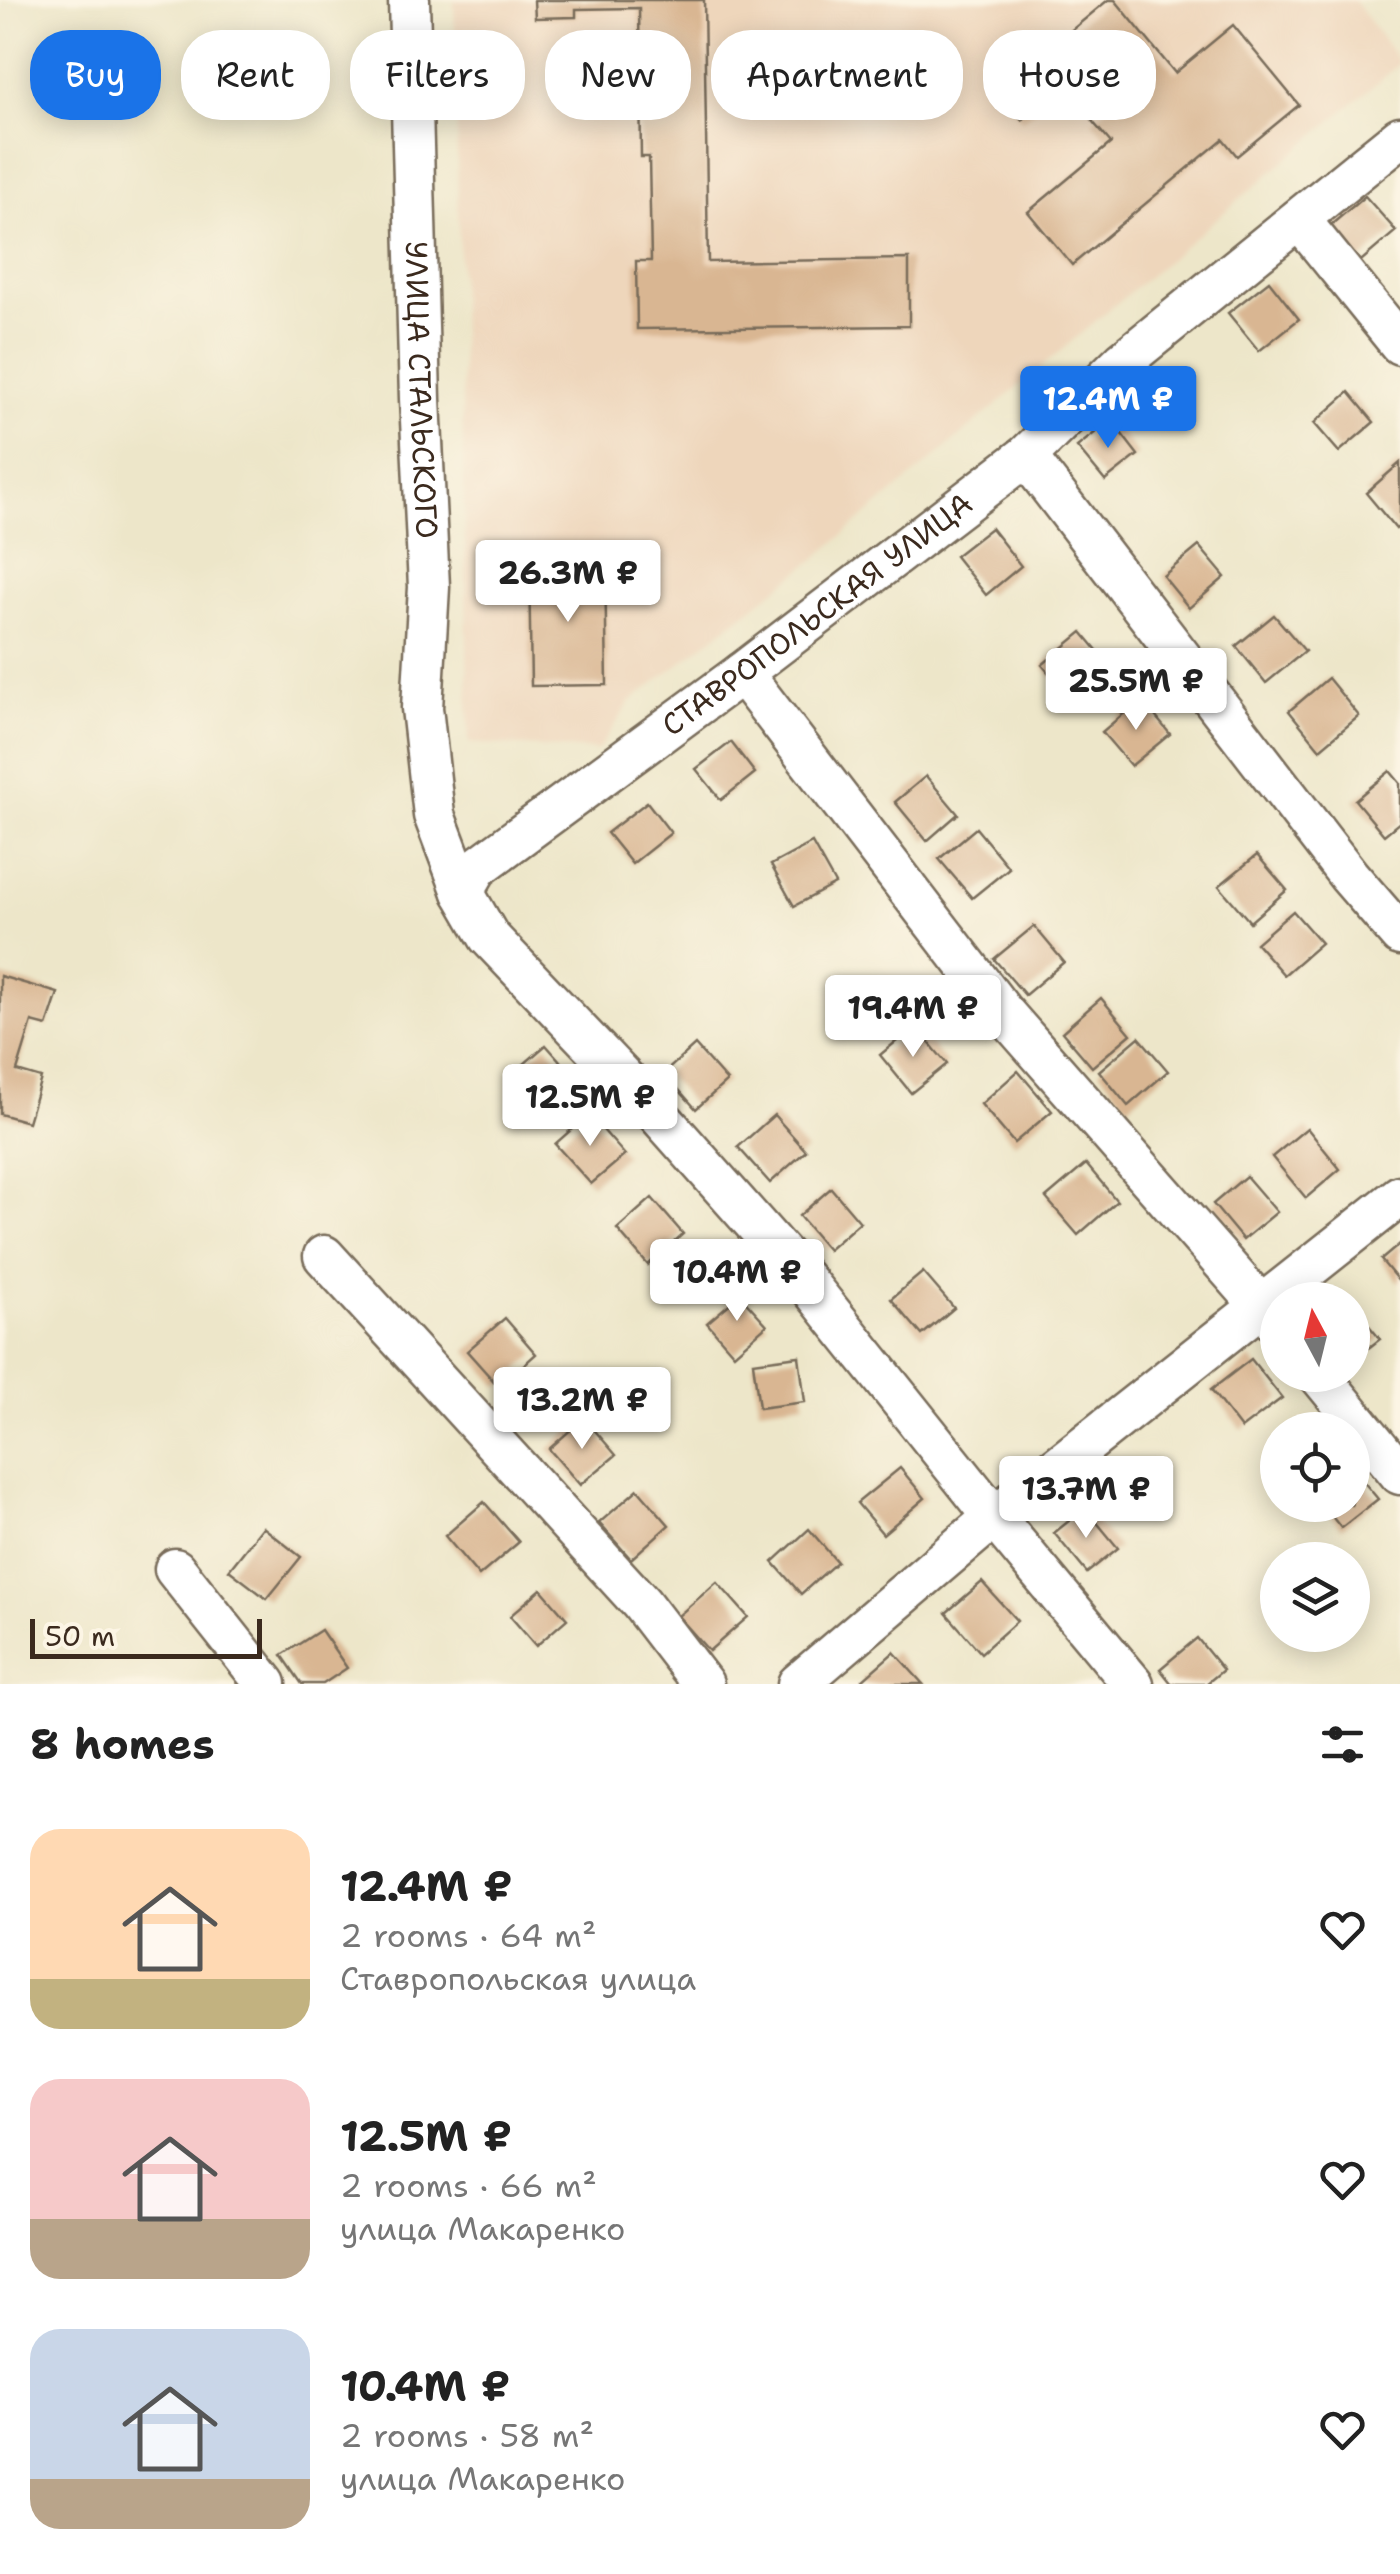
<!DOCTYPE html>
<html lang="en">
<head>
<meta charset="utf-8">
<style>
	:root { --surface:#fff; --page:#f6f6f6; --text:#222; --muted:#767676; --accent:#1a73e8 }
	body { margin:0; font-family:"Shantell Sans",sans-serif; background:var(--page); color:var(--text); height:100vh; display:flex; flex-direction:column; font-size:38px; white-space:nowrap }
	* { box-sizing:border-box; margin:0 }
	p { font-size:32px; color:var(--muted) }
	.icon { flex:none; width:55px; height:55px; fill:none; stroke:currentColor; stroke-width:2; stroke-linecap:round; stroke-linejoin:round }
	.map { position:relative; height:1684px; overflow:hidden }
	.side { display:flex; flex-direction:column; background:var(--surface); flex:1 }
	.side>* { flex:none }
	.guide { position:absolute; left:30px; top:30px; width:1340px; height:90px; display:flex; gap:20px }
	.needle { width:65px; rotate:353deg }
	.fabs { position:absolute; left:1260px; top:1282px; display:grid; gap:20px }
	.fabs a { display:grid; place-items:center; width:110px; height:110px; border-radius:50%; background:var(--surface); box-shadow:0 5px 25px #0003; font-size:50px }
	.scale { position:absolute; left:30px; bottom:25px; width:232px; box-sizing:border-box; padding-left:10px; border:5px solid #3b2a1e; border-top:0; font-size:28px; line-height:35px; white-space:nowrap; color:#3b2a1e; -webkit-text-stroke:8px #fcf5e5; paint-order:stroke }
	.price { position:absolute; translate:-50% -85px; padding:0 22px; border-radius:10px; background:#fff; color:#222; font-size:32px; line-height:65px; filter:drop-shadow(0 2px 5px #0008) }
	.price::after { content:''; position:absolute; left:50%; top:60px; width:30px; height:22px; margin-left:-15px; background:inherit; clip-path:polygon(0 0,100% 0,50% 100%) }
	.price.current { background:var(--accent); color:#fff }
	ul { padding:0; list-style:none }
	li { display:flex; align-items:center; gap:30px; height:250px; padding:0 30px }
	li span { display:grid; place-items:center; flex:none; width:280px; height:200px; border-radius:30px; color:#555 }
	li>.icon { margin-inline-start:auto }
	span .icon { width:120px; height:120px; fill:#fffc; stroke-width:1 }
	li b { font-size:42px }
	h2 { display:flex; justify-content:space-between; align-items:center; height:120px; padding:0 30px; font-size:42px }
	.pill { padding:0 35px; border-radius:40px; background:var(--surface); box-shadow:0 5px 25px #0003; font-size:35px; line-height:90px }
	.pill.current { background:var(--accent); color:#fff }
	.map>svg:first-child { display:block }
	.built { fill:#eed6bb }
	.building { fill:#d9b692 }
	.lines { fill:none; stroke-linecap:round; stroke-linejoin:round }
	.minor-casing { stroke:#796c5a; stroke-width:45 }
	.minor { stroke:#fff; stroke-width:40 }
	.labels { text-anchor:middle; stroke-width:8; stroke-linejoin:round; paint-order:stroke }
	.street-label { font-size:30px; fill:#3b2a1e; stroke:#fcf5e5 }
</style>
</head>
<body>
<div class="map">
<svg width="1400" height="1684" viewBox="0 0 1400 1684">
	<rect width="100%" height="100%" fill="#fcf5e5"/>
	<filter id="ink" filterUnits="userSpaceOnUse"><feTurbulence type="fractalNoise" baseFrequency=".01" numOctaves="2"/><feDisplacementMap in="SourceGraphic" scale="20" xChannelSelector="R" yChannelSelector="G"/><feConvolveMatrix kernelMatrix="1 2 1 2 8 2 1 2 1" color-interpolation-filters="sRGB"/></filter>
	<filter id="wash" filterUnits="userSpaceOnUse"><feTurbulence type="fractalNoise" baseFrequency=".0048" numOctaves="4" result="noise"/><feDisplacementMap in="SourceGraphic" scale="40" xChannelSelector="R" yChannelSelector="G"/><feGaussianBlur stdDeviation="2.25" result="paint"/><feColorMatrix in="noise" values="0 0 0 0 0 0 0 0 0 0 0 0 0 0 0 0 0 1.4 0 .05"/><feComposite in="paint" operator="in"/></filter>
	<g filter="url(#wash)">
		<rect width="100%" height="100%" fill="#ede6c9"/>
		<!-- built -->
		<path class="built" d="M454 0H1354L1400 63 815 559 631 701 598 750 469 743Z"/>
		<g id="blocks">
			<!-- building -->
			<g class="building">
				<path d="M534 0H704L708 262 909 259V326L637 329 636 261H651L649 157H641L639 8 576 9V17L535 18Z"/>
				<path d="M1108 0H1115L1175 73 1233 25 1299 105 1237 156 1223 139 1072 265 1028 212 1111 143 1092 121 1117 100 1088 66 1022 120 998 91Z"/>
				<path d="M1365 196 1396 231 1355 266 1325 230Z"/>
				<path d="M1269 281 1299 319 1259 351 1228 313Z"/>
				<path d="M1349 392 1374 422 1339 452 1314 423Z"/>
				<path d="M1111 420 1138 455 1105 481 1077 447Z"/>
				<path d="M1400 463V526L1396 529 1366 493Z"/>
				<path d="M991 528 1021 566 986 595 955 556Z"/>
				<path d="M1199 546 1225 577 1189 608 1163 576Z"/>
				<path d="M605 564 607 685 531 686 529 565Z"/>
				<path d="M1274 615 1305 651 1266 683 1236 646Z"/>
				<path d="M1082 632 1117 674 1078 707 1042 665Z"/>
				<path d="M1328 678 1359 716 1320 749 1289 711Z"/>
				<path d="M1141 699 1170 734 1131 766 1102 732Z"/>
				<path d="M731 742 755 773 721 800 696 769Z"/>
				<path d="M1390 771 1400 783V822L1384 835 1355 800Z"/>
				<path d="M926 776 958 814 927 841 895 802Z"/>
				<path d="M647 802 671 833 632 864 607 833Z"/>
				<path d="M976 828 1009 868 972 898 939 859Z"/>
				<path d="M812 843 835 884 794 906 771 865Z"/>
				<path d="M1257 855 1287 890 1250 922 1219 886Z"/>
				<path d="M1293 911 1321 943 1284 975 1256 943Z"/>
				<path d="M1034 926 1064 962 1025 995 994 959Z"/>
				<path d="M0 976 58 993 47 1026 32 1022 17 1071 41 1078 28 1122 0 1114Z"/>
				<path d="M1101 998 1131 1034 1092 1067 1062 1032Z"/>
				<path d="M915 1026 947 1064 911 1093 880 1055Z"/>
				<path d="M1139 1037 1168 1071 1128 1106 1099 1071Z"/>
				<path d="M546 1045 575 1078 539 1109 510 1076Z"/>
				<path d="M695 1045 727 1081 696 1109 664 1073Z"/>
				<path d="M1018 1071 1052 1111 1014 1143 981 1104Z"/>
				<path d="M589 1114 625 1155 591 1184 555 1144Z"/>
				<path d="M774 1115 806 1151 770 1183 738 1147Z"/>
				<path d="M1307 1128 1340 1169 1306 1198 1272 1157Z"/>
				<path d="M1086 1164 1117 1201 1078 1235 1046 1198Z"/>
				<path d="M1246 1176 1277 1212 1243 1240 1213 1204Z"/>
				<path d="M831 1188 860 1222 828 1250 799 1216Z"/>
				<path d="M652 1198 683 1234 648 1265 617 1229Z"/>
				<path d="M1400 1244V1283L1381 1260Z"/>
				<path d="M923 1272 954 1308 922 1335 891 1299Z"/>
				<path d="M740 1295 767 1325 734 1354 707 1323Z"/>
				<path d="M1352 1305 1380 1339 1352 1361Z"/>
				<path d="M505 1318 536 1354 499 1387 467 1351Z"/>
				<path d="M799 1356 805 1402 759 1408 753 1362Z"/>
				<path d="M1251 1359 1282 1398 1241 1429 1211 1390Z"/>
				<path d="M584 1418 616 1455 580 1485 549 1449Z"/>
				<path d="M900 1468 925 1498 883 1534 857 1503Z"/>
				<path d="M1352 1468 1378 1499 1341 1528 1323 1505H1352Z"/>
				<path d="M638 1489 669 1525 631 1559 599 1523Z"/>
				<path d="M484 1502 519 1542 479 1576 445 1536Z"/>
				<path d="M1085 1508 1118 1548 1087 1573 1054 1533Z"/>
				<path d="M263 1527 301 1557 267 1599 229 1570Z"/>
				<path d="M809 1529 837 1562 801 1594 773 1562Z"/>
				<path d="M717 1582 748 1617 709 1651 678 1616Z"/>
				<path d="M982 1582 1017 1621 981 1653 946 1613Z"/>
				<path d="M541 1589 567 1619 536 1646 510 1616Z"/>
				<path d="M321 1630 347 1668 323 1684H302L282 1655Z"/>
				<path d="M1197 1638 1223 1670 1206 1684H1172L1160 1669Z"/>
				<path d="M894 1652 923 1684H866L862 1680Z"/>
			</g>
		</g>
	</g>
	<g filter="url(#ink)">
		<use href="#blocks" fill-opacity="0" stroke="#796c5a" stroke-width="2.5"/>
		<g class="lines">
			<defs>
				<g id="minor">
					<path id="s1" d="M409 0 420 399 429 587 422 708 434 815 463 892 489 937 653 1109 803 1278 994 1517 1133 1684"/>
					<path d="M1299 219 1400 344"/>
					<path d="M1026 456 1349 876 1400 935"/>
					<path d="M742 673 1001 1010 1278 1325"/>
					<path id="s2" d="M463 892 477 868 742 673 1026 456 1123 361 1400 137"/>
					<path d="M324 1256 641 1603 703 1684"/>
					<path d="M1319 1375 1400 1474"/>
					<path d="M175 1569 266 1684"/>
					<path d="M798 1684 994 1517 1400 1196"/>
				</g>
			</defs>
			<!-- minor casing -->
			<use href="#minor" class="minor-casing"/>
			<!-- minor -->
			<use href="#minor" class="minor"/>
		</g>
	</g>
	<g class="labels">
		<!-- street labels -->
		<g class="street-label">
			<text dy="10" stroke="none"><textPath href="#s1" startOffset="390">УЛИЦА СТАЛЬСКОГО</textPath></text>
			<text dy="10" stroke="none"><textPath href="#s2" startOffset="452">СТАВРОПОЛЬСКАЯ УЛИЦА</textPath></text>
		</g>
	</g>
</svg>
<div class="fabs">
<a><svg class="needle" viewBox="-14 -14 28 28"><path d="M0-13l5 13h-10z" fill="#e53935"/><path d="M0 13l5-13h-10z" fill="#767676"/></svg></a>
<a><svg class="icon" aria-label="locate" viewBox="0 0 24 24"><circle cx="12" cy="12" r="6"/><path d="M12 2v4M12 18v4M2 12h4M18 12h4"/></svg></a>
<a><svg class="icon" aria-label="layers" viewBox="0 0 24 24"><path d="M12 4l9 5-9 5-9-5zM3 14l9 5 9-5"/></svg></a>
</div>
<div class="scale">50 m</div>
<b class="price current" style="left:1108px;top:451px">12.4M ₽</b>
<b class="price" style="left:568px;top:625px">26.3M ₽</b>
<b class="price" style="left:1136px;top:733px">25.5M ₽</b>
<b class="price" style="left:913px;top:1060px">19.4M ₽</b>
<b class="price" style="left:590px;top:1149px">12.5M ₽</b>
<b class="price" style="left:737px;top:1324px">10.4M ₽</b>
<b class="price" style="left:582px;top:1452px">13.2M ₽</b>
<b class="price" style="left:1086px;top:1541px">13.7M ₽</b>
<div class="guide">
<a class="pill current">Buy</a>
<a class="pill">Rent</a>
<a class="pill">Filters</a>
<a class="pill">New</a>
<a class="pill">Apartment</a>
<a class="pill">House</a>
</div>
</div>
<section class="side">
<h2>8 homes<svg class="icon" aria-label="filters" viewBox="0 0 24 24"><path d="M4 7h16M4 17h16"/><circle cx="9" cy="7" r="2"/><circle cx="15" cy="17" r="2"/></svg></h2>
<ul>
<li><span style="background:linear-gradient(#ffd9b3 75%,#c2b280 0)"><svg class="icon" aria-label="home" viewBox="0 0 24 24"><path d="M3 11l9-7 9 7M6 9v11h12V9"/></svg></span><div><b>12.4M ₽</b><p>2 rooms · 64 m²</p><p>Ставропольская улица</p></div><svg class="icon" aria-label="heart" viewBox="0 0 24 24"><path d="M12 20l-8-8c-3-5 5-10 8-4 3-6 11-1 8 4z"/></svg></li>
<li><span style="background:linear-gradient(#f6c9c9 70%,#b9a48a 0)"><svg class="icon" aria-label="home" viewBox="0 0 24 24"><path d="M3 11l9-7 9 7M6 9v11h12V9"/></svg></span><div><b>12.5M ₽</b><p>2 rooms · 66 m²</p><p>улица Макаренко</p></div><svg class="icon" aria-label="heart" viewBox="0 0 24 24"><path d="M12 20l-8-8c-3-5 5-10 8-4 3-6 11-1 8 4z"/></svg></li>
<li><span style="background:linear-gradient(#c9d6e8 75%,#b9a48a 0)"><svg class="icon" aria-label="home" viewBox="0 0 24 24"><path d="M3 11l9-7 9 7M6 9v11h12V9"/></svg></span><div><b>10.4M ₽</b><p>2 rooms · 58 m²</p><p>улица Макаренко</p></div><svg class="icon" aria-label="heart" viewBox="0 0 24 24"><path d="M12 20l-8-8c-3-5 5-10 8-4 3-6 11-1 8 4z"/></svg></li>
</ul>
</section>
</body>
</html>
